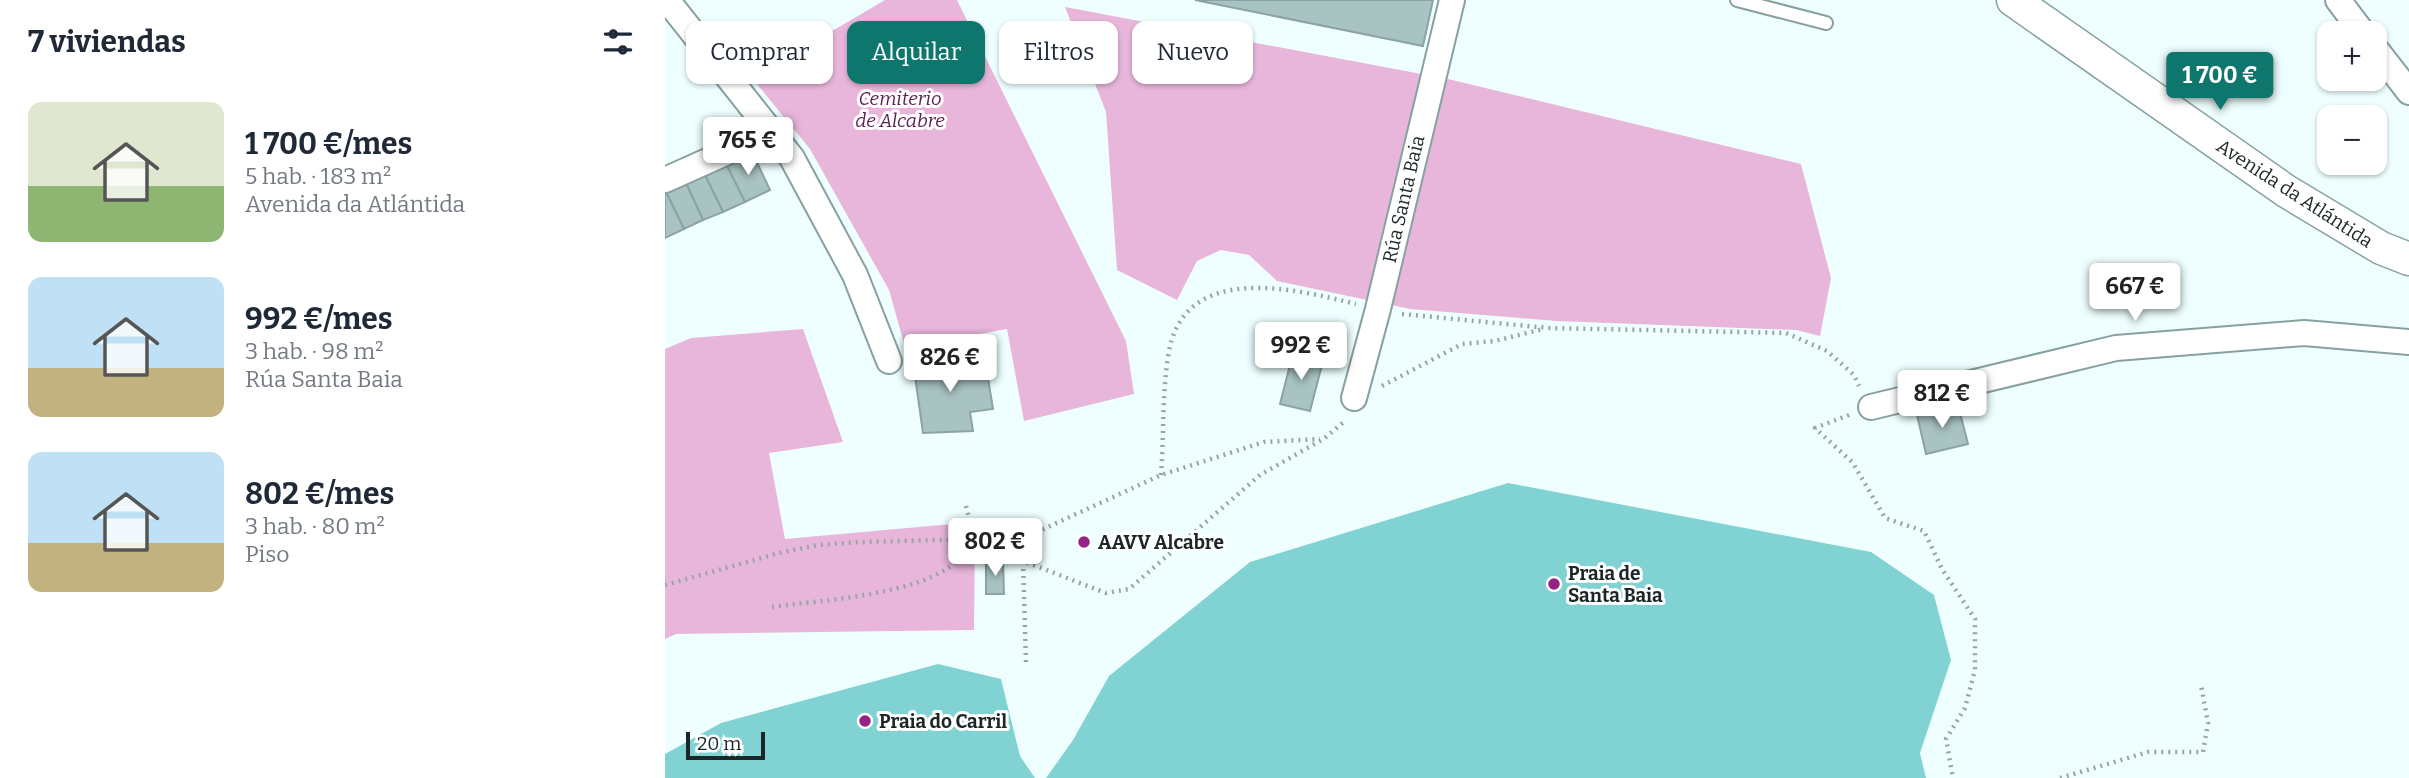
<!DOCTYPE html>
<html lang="es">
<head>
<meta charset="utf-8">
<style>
	:root { --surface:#fff; --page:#f2f2f3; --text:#1f2937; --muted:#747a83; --accent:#0f766e }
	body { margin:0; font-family:Bitter,serif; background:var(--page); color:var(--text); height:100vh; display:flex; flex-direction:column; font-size:26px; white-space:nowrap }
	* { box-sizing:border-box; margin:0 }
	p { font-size:23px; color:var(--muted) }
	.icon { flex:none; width:38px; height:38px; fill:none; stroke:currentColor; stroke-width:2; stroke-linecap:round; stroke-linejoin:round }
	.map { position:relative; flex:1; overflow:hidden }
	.sheet { display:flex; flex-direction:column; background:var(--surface); width:665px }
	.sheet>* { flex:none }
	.guide { position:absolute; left:21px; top:21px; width:665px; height:63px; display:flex; gap:14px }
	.buttons { position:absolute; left:1652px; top:21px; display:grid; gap:14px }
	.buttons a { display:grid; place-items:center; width:70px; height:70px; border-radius:14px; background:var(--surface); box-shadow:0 2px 5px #0004; font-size:35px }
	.scale { position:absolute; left:21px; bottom:18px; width:79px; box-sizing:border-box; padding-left:7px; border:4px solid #1c2626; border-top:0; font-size:19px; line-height:24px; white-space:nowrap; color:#1c2626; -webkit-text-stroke:5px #fff; paint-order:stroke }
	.price { position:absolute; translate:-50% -60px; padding:0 16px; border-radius:7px; background:#fff; color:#222; font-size:23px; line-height:46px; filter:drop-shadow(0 2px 4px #0008) }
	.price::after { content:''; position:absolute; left:50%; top:42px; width:21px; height:16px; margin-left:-10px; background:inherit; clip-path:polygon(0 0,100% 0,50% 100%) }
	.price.current { background:var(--accent); color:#fff }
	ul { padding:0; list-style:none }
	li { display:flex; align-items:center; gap:21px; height:175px; padding:0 28px }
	li span { display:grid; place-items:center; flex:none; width:196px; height:140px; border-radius:14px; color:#555 }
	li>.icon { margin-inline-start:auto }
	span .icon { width:84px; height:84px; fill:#fffc; stroke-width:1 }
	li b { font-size:30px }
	h2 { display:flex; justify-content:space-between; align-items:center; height:84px; padding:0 28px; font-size:30px }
	.chip { padding:0 24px; border-radius:14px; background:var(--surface); box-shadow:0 2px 5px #0004; font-size:24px; line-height:63px }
	.chip.current { background:var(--accent); color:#fff }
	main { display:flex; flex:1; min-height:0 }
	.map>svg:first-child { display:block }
	.green { fill:#e8b6db }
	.water { fill:#80d3d2 }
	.building { fill:#a8c3c2; stroke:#8aa4a3; stroke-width:2 }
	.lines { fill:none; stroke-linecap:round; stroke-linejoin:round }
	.service-casing { stroke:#87a1a0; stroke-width:16 }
	.minor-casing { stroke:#87a1a0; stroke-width:28 }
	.tertiary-casing { stroke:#87a1a0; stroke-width:35 }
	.path { stroke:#98a5a5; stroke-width:4.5; stroke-dasharray:2 5; stroke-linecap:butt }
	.service { stroke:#fff; stroke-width:12 }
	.minor { stroke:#fff; stroke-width:24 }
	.tertiary { stroke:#fff; stroke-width:32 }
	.poi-dot { fill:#952383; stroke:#fff; stroke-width:2.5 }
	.labels { text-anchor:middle; stroke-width:6; stroke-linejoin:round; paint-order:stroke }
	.park-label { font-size:19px; font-style:italic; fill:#5c1e50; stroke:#fff }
	.street-label { font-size:19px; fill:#1c2626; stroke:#fff }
	.poi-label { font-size:19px; font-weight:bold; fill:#1c2626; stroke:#fff; text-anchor:start }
</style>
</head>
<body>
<main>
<section class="sheet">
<h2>7 viviendas<svg class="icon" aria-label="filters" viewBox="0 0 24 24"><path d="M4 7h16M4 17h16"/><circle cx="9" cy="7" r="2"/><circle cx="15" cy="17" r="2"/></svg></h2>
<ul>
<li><span style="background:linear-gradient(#dfe7d0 60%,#8fb573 0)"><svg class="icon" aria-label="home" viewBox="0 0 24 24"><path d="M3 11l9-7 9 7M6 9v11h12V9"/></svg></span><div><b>1 700 €/mes</b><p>5 hab. · 183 m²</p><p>Avenida da Atlántida</p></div></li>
<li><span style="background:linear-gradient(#bfe0f5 65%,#c2b280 0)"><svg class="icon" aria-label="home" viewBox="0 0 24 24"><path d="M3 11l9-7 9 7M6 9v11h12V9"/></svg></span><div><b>992 €/mes</b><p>3 hab. · 98 m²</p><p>Rúa Santa Baia</p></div></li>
<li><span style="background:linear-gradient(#bfe0f5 65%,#c2b280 0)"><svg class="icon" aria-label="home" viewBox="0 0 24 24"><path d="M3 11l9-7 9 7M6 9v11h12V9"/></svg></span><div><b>802 €/mes</b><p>3 hab. · 80 m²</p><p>Piso</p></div></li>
</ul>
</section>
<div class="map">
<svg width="1744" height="778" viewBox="0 0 1744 778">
	<rect width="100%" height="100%" fill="#efffff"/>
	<!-- green -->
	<g class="green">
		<path d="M220 0H292L461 341 469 394 359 421 342 329 240 347 224 290 145 149 87 78Z"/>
		<path d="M400 7 783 79 1136 164 1166 278 1155 336 1131 330 891 321 745 309 612 281 584 255 556 250 532 261 512 300 452 270 441 112Z"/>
		<path d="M138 329 178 442 104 453 120 539 287 524 289 540 310 539 309 630 11 634 0 639V349L26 338Z"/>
	</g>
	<!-- water -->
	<g class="water">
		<path d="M843 483 1206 552 1269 595 1286 660 1255 753 1261 778H381L408 740 444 676 585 562Z"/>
		<path d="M273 664 336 679 355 756 370 778H0V754L56 723Z"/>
	</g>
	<!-- building -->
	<g class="building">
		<path d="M530 0H768L758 46Z"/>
		<path d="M87 152 105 190 80 202 61 164Z"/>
		<path d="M61 164 80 202 58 212 40 175Z"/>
		<path d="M40 175 58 212 38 220 21 183Z"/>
		<path d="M21 183 38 220 19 229 1 192Z"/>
		<path d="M1 192 19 229 0 238V193Z"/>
		<path d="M296 352 299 375 322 372 328 409 305 412 308 431 258 433 248 362Z"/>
		<path d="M628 353 658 361 645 411 615 404Z"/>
		<path d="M1293 405 1303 444 1261 454 1252 415Z"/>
		<path d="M321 562H338L339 594H321Z"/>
	</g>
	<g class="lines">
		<defs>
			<path id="service" d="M1072 0 1161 23"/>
			<g id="minor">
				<path d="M2 0 127 158 190 275 224 361"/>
				<path d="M1673 0 1698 33"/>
				<path d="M1710 48 1744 92"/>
				<path d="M0 180 87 141 105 129"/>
				<path d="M689 398 713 309 787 0"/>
				<path d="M1206 407 1451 348 1639 333 1744 342"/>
			</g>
			<path id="tertiary" d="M1348 0 1621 191 1716 248 1744 259"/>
		</defs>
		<!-- service casing -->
		<use href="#service" class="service-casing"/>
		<!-- minor casing -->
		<use href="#minor" class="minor-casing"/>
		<!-- tertiary casing -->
		<use href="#tertiary" class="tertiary-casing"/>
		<!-- path -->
		<g class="path">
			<path d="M737 314 883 328 1121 333 1162 351 1189 375 1194 386"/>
			<path d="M717 386 797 344 830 341 878 329"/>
			<path d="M1184 415 1150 428 1188 463 1220 518 1259 531 1277 569 1310 619V670L1300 708 1281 739 1288 778"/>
			<path d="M496 475C499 436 497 396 503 357 516 261 627 288 691 304"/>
			<path d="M301 506 310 539"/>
			<path d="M333 550 496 475 599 442 655 439"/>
			<path d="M0 585 114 553 153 545 195 542 310 539 358 561"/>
			<path d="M107 607C156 600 256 595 292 561 298 555 304 547 309 540"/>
			<path d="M361 662 358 561 441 593 464 589 595 475 660 438 681 420"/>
			<path d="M1395 778 1483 752H1538L1543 723 1536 685"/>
		</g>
		<!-- service -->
		<use href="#service" class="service"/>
		<!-- minor -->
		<use href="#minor" class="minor"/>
		<!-- tertiary -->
		<use href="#tertiary" class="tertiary"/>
	</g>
	<!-- markers -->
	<g class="poi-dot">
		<circle cx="419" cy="542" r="7"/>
		<circle cx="889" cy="584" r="7"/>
		<circle cx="200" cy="721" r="7"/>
	</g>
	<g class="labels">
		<!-- park labels -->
		<g class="park-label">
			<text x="235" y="105">Cemiterio<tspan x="235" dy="22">de Alcabre</tspan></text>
		</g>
		<!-- street labels -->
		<g class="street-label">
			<text transform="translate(1630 193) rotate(33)" y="7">Avenida da Atlántida</text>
			<text transform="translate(738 199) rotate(-77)" y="7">Rúa Santa Baia</text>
		</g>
		<!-- poi labels -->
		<g class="poi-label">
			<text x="433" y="549">AAVV Alcabre</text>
			<text x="903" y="580">Praia de<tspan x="903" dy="22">Santa Baia</tspan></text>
			<text x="214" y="728">Praia do Carril</text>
		</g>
	</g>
</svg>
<div class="buttons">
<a>+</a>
<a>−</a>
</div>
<div class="scale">20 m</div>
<b class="price current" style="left:1555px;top:112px">1 700 €</b>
<b class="price" style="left:83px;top:177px">765 €</b>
<b class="price" style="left:1470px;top:323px">667 €</b>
<b class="price" style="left:636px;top:382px">992 €</b>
<b class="price" style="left:285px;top:394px">826 €</b>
<b class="price" style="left:1277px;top:430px">812 €</b>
<b class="price" style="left:330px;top:578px">802 €</b>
<div class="guide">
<a class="chip">Comprar</a>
<a class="chip current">Alquilar</a>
<a class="chip">Filtros</a>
<a class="chip">Nuevo</a>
</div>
</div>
</main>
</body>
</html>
